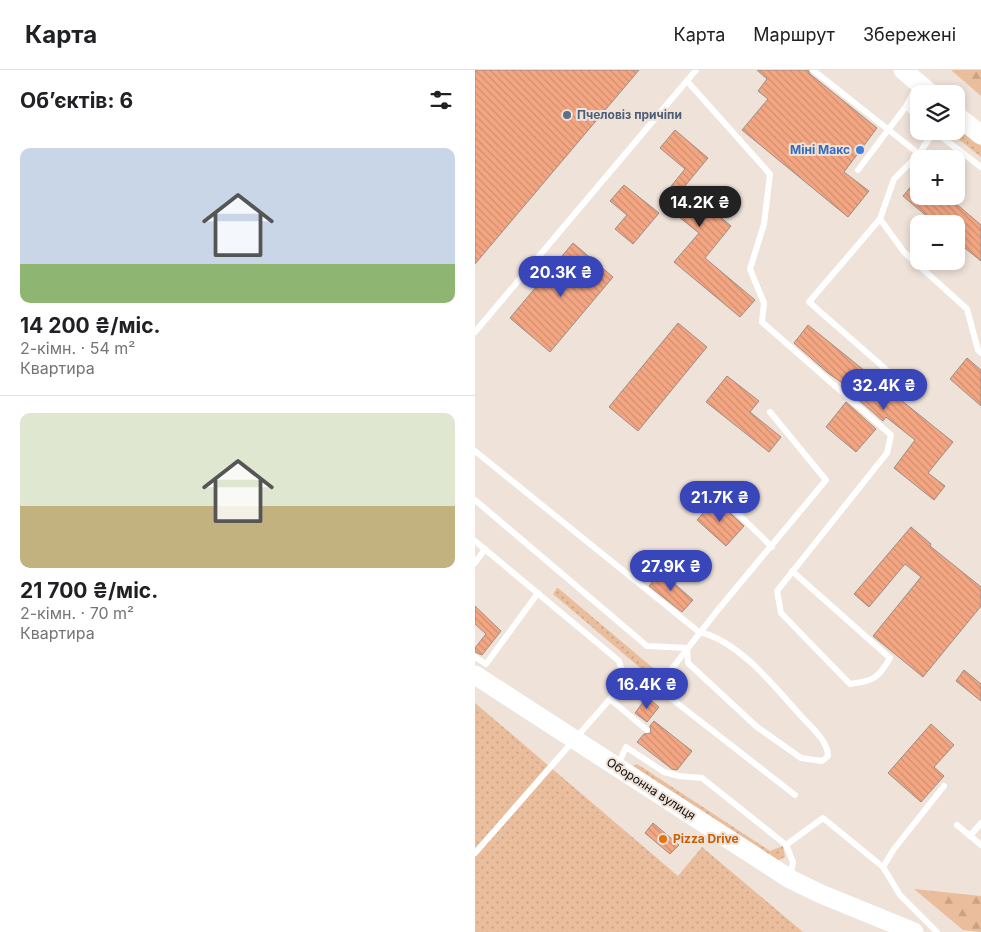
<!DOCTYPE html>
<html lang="uk">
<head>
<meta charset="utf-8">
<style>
	:root { --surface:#fff; --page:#f2f2f2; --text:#202124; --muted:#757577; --line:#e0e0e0; --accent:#3846b9 }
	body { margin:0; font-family:Inter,sans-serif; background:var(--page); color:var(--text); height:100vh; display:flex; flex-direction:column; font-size:19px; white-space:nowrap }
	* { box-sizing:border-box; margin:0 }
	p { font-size:16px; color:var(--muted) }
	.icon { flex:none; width:28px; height:28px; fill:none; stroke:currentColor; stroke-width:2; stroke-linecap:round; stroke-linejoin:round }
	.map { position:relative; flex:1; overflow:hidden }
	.details { display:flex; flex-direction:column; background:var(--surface); width:475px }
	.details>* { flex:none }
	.controls { position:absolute; left:435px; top:15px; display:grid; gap:10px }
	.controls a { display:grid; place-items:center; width:55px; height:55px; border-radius:10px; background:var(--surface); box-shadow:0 2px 8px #0003; font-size:25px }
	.price { position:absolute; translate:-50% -42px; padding:0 11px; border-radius:18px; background:var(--accent); color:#fff; font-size:16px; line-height:32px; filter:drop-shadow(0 1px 2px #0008) }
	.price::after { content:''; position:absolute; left:50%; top:30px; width:15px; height:11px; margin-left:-8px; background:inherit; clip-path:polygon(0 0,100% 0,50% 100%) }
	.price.current { background:#222; color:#fff }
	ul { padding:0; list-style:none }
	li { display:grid; align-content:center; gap:10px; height:265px; padding:0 20px }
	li+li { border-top:1px solid var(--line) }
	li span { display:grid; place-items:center; height:155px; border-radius:10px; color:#555 }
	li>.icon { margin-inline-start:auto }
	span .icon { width:90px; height:90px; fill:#fffc; stroke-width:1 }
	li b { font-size:21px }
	h2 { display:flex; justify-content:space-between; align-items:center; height:60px; padding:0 20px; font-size:21px }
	header { display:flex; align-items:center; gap:30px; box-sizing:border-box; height:70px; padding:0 25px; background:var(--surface); border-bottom:1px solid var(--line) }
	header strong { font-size:24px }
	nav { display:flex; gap:28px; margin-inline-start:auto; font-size:18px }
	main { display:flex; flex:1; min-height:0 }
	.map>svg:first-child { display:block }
	.grass { fill:url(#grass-dots) }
	.forest { fill:url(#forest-firs) }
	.building { fill:url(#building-back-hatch); stroke:#9b8e88 }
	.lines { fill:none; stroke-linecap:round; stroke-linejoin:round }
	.lane { stroke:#fff; stroke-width:6 }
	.secondary { stroke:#fff; stroke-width:19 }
	.service-dot { fill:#5c6f8a; stroke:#eee2d9; stroke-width:2 }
	.shop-dot { fill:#3f7fe0; stroke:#eee2d9; stroke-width:2 }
	.food-dot { fill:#e8710a; stroke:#eee2d9; stroke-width:2 }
	.labels { text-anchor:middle; stroke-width:4; stroke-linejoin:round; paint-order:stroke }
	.service-label { font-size:12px; font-weight:bold; fill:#4e5e75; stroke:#eee2d9; text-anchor:start }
	.shop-label { font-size:12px; font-weight:bold; fill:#366cbe; stroke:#eee2d9; text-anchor:end }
	.street-label { font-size:12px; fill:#120e0b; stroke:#eee2d9 }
	.food-label { font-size:12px; font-weight:bold; fill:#c56008; stroke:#eee2d9; text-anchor:start }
</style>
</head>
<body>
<header>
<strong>Карта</strong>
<nav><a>Карта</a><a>Маршрут</a><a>Збережені</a></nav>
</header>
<main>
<section class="details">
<h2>Об’єктів: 6<svg class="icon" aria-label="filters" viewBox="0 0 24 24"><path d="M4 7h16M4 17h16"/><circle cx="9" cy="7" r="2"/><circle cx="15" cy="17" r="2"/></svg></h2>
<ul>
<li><span style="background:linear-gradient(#c9d6e8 75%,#8fb573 0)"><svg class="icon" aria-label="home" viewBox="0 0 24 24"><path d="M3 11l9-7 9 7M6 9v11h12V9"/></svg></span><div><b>14 200 ₴/міс.</b><p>2-кімн. · 54 m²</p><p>Квартира</p></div></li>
<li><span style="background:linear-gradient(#dfe7d0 60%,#c2b280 0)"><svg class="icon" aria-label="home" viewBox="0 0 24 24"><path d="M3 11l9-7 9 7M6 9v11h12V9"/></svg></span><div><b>21 700 ₴/міс.</b><p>2-кімн. · 70 m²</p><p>Квартира</p></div></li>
</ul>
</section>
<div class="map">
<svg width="506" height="862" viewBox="0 0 506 862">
	<defs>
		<pattern id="grass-dots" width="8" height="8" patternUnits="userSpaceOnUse" patternTransform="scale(1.25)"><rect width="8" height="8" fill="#eabe9c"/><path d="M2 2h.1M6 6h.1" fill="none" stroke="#c8a285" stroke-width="1.8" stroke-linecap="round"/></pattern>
		<pattern id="forest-firs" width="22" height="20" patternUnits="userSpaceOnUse" patternTransform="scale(1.25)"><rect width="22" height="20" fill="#eabe9c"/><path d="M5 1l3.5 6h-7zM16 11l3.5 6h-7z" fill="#c8a285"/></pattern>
		<pattern id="building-back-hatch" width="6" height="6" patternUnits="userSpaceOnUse" patternTransform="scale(1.25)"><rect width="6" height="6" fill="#f4a682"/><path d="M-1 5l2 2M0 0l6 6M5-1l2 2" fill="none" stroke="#d08e6f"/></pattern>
	</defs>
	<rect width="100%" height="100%" fill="#eee2d9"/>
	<!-- grass -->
	<g class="grass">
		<path d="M481 55 506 76V87L473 61H481Z"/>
		<path d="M82 518H83L185 604 179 605 170 602 78 524Z"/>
		<path d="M0 633 203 806 227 777 328 862H0Z"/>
		<path d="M162 694 295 781 308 776 310 787 302 791 155 697Z"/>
	</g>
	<!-- forest -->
	<g class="forest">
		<path d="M476 0H506V26Z"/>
		<path d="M439 819 506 826V862L488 860Z"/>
	</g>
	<!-- building -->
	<g class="building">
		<path d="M0 0H164L0 194Z"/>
		<path d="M282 0H333L335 4 402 58 369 102 394 121 373 147 267 60 293 29 283 21 292 9Z"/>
		<path d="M200 60 233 88 209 117 256 156 230 188 280 230 265 247 199 192 224 163 184 131 210 99 185 78Z"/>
		<path d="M444 107V126H472L506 155V191L481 171V154H461L428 126Z"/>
		<path d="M149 115 184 143 158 174 140 159 152 145 135 131Z"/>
		<path d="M98 173 138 207 75 282 35 248Z"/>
		<path d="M203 253 232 277 163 361 134 337Z"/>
		<path d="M333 255 478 372 453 403 470 416 459 430 419 398 440 370 411 347 408 351 378 325 380 322 353 303 319 273Z"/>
		<path d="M492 288 506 300V336L475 309Z"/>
		<path d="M252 306 284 331 275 342 306 367 294 382 231 332Z"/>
		<path d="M371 332 401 359 381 382 351 357Z"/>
		<path d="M240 429 269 456 251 476 222 450Z"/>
		<path d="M436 457 456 474 455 476 506 517V536L448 607 398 566 446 507 430 494 394 537 379 524Z"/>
		<path d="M186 502 218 530 207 542 174 516Z"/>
		<path d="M0 536 26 561 7 585 0 582V578L11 564 0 554Z"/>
		<path d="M489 600 506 614V631L481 611Z"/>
		<path d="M172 627 184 637 172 652 160 643Z"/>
		<path d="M179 651 217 681 202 700 197 699 162 672 169 664 176 663 175 656Z"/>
		<path d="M456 654 479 675 459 697 469 706 446 732 413 703Z"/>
		<path d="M178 753 204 775 195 784 170 763Z"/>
	</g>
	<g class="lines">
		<!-- lane -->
		<g class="lane">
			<path d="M338 0 444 84"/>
			<path d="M212 11 295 104 289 154 275 199 289 233 287 252 416 365 412 383 302 521 306 543 375 614C398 611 403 609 415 588L317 501"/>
			<path d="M443 14 432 35 435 40 444 48"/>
			<path d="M459 61 444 84 419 109 405 149 429 182 492 239 503 280 506 283"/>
			<path d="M459 61 506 97"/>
			<path d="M383 100 432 35"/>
			<path d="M405 149 334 232 422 309"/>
			<path d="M0 262 221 0"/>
			<path d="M0 381 224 562C263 570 301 618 326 646 336 657 353 671 353 686L347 691 326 688 282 657 213 593 212 578 172 576 0 430"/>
			<path d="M251 432 297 477"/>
			<path d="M0 471 144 591 148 605 193 626 320 725"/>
			<path d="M0 493 10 479"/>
			<path d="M0 587 11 594 63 523"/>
			<path d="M181 619 242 541 351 410 295 342"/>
			<path d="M135 629 172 660"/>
			<path d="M143 695 151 677 189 702 204 706 227 708 311 775 318 792 315 807"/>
			<path d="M482 755 506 775"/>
			<path d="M495 766 506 753"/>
			<path d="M311 775 348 748 408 797 425 825 462 862"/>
			<path d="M0 783 135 629 147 610 148 605"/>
			<path d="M408 797 419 779 469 716"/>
		</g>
		<!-- secondary -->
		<g class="secondary">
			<path d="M428 0 456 24"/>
			<path d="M481 45 506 65"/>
			<path d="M0 605 315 809 346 824 439 862"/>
		</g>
	</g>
	<!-- markers -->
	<circle class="service-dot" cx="92" cy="45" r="5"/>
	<circle class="shop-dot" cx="385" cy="80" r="5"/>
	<circle class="food-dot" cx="188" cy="769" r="5"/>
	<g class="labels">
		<!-- service labels -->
		<g class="service-label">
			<text x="102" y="49">Пчеловіз причіпи</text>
		</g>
		<!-- shop labels -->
		<g class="shop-label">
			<text x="375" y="84">Міні Макс</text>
		</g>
		<!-- street labels -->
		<g class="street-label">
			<text transform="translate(176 719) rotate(33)" y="4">Оборонна вулиця</text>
		</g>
		<!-- food labels -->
		<g class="food-label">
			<text x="198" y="773">Pizza Drive</text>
		</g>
	</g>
</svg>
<div class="controls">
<a><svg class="icon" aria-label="layers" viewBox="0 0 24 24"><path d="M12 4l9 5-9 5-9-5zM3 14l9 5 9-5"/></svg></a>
<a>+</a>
<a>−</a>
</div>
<b class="price current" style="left:225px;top:158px">14.2K ₴</b>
<b class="price" style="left:86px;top:228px">20.3K ₴</b>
<b class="price" style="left:409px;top:341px">32.4K ₴</b>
<b class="price" style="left:245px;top:453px">21.7K ₴</b>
<b class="price" style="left:196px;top:522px">27.9K ₴</b>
<b class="price" style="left:172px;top:640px">16.4K ₴</b>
</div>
</main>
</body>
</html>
